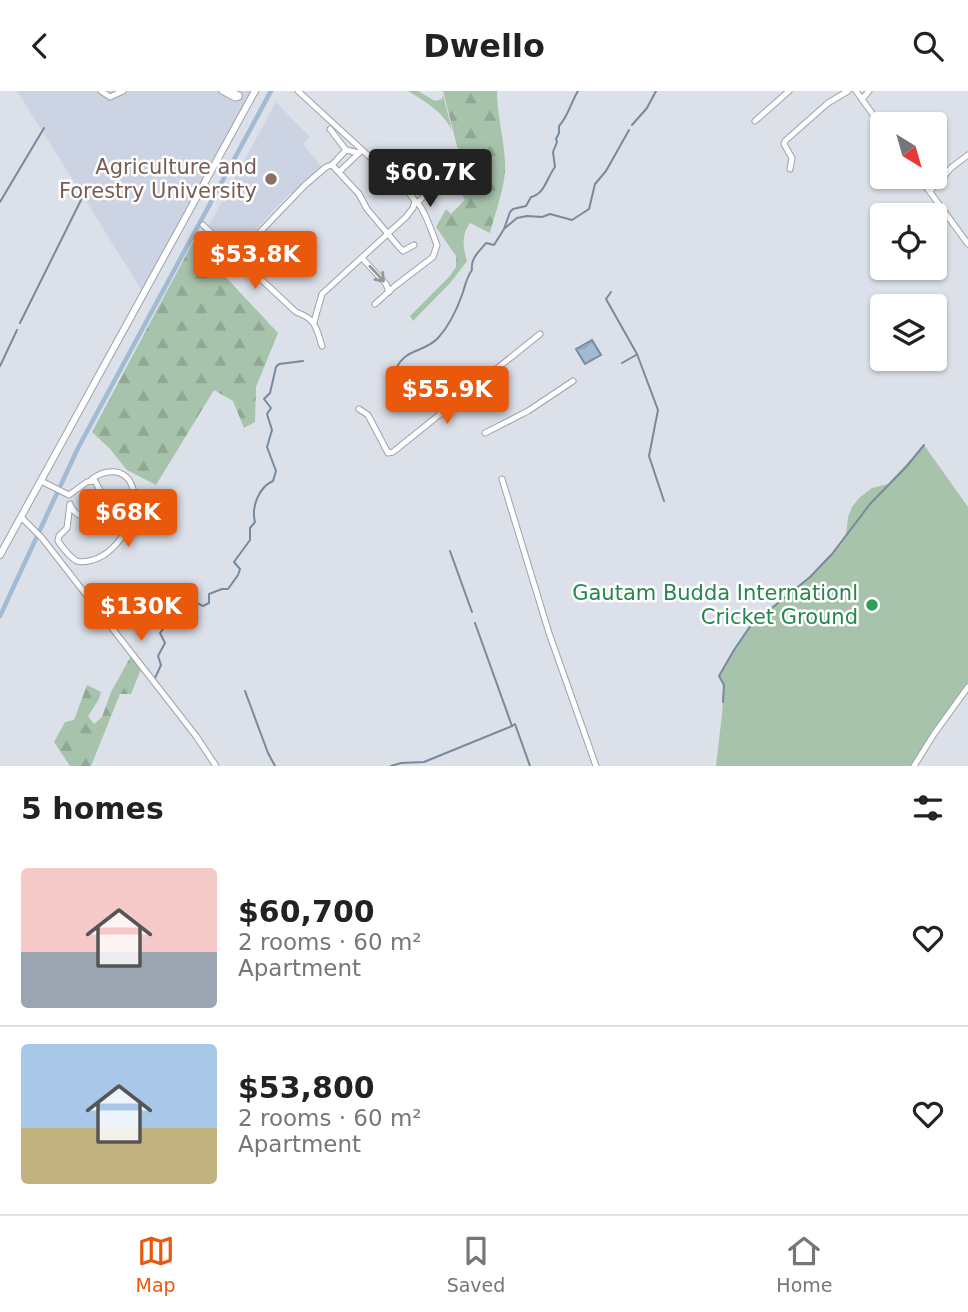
<!DOCTYPE html>
<html lang="en">
<head>
<meta charset="utf-8">
<style>
	:root { --surface:#fff; --page:#f2f2f2; --text:#222; --muted:#767676; --line:#e0e0e0; --accent:#ea580c }
	body { margin:0; font-family:"DejaVu Sans",sans-serif; background:var(--page); color:var(--text); height:100vh; display:flex; flex-direction:column; font-size:26px; white-space:nowrap }
	* { box-sizing:border-box; margin:0 }
	p { font-size:23px; color:var(--muted) }
	.icon { flex:none; width:38px; height:38px; fill:none; stroke:currentColor; stroke-width:2; stroke-linecap:round; stroke-linejoin:round }
	.map { position:relative; height:675px; overflow:hidden }
	.drawer { display:flex; flex-direction:column; background:var(--surface); flex:1 }
	.drawer>* { flex:none }
	.needle { width:46px; rotate:143deg }
	.fabs { position:absolute; left:870px; top:21px; display:grid; gap:14px }
	.fabs a { display:grid; place-items:center; width:77px; height:77px; border-radius:7px; background:var(--surface); box-shadow:0 2px 5px #0004; font-size:35px }
	.price { position:absolute; translate:-50% -60px; padding:0 16px; border-radius:7px; background:var(--accent); color:#fff; font-size:23px; line-height:46px; filter:drop-shadow(0 2px 4px #0008) }
	.price::after { content:''; position:absolute; left:50%; top:42px; width:21px; height:16px; margin-left:-10px; background:inherit; clip-path:polygon(0 0,100% 0,50% 100%) }
	.price.selected { background:#222; color:#fff }
	ul { padding:0; list-style:none }
	li { display:flex; align-items:center; gap:21px; height:175px; padding:0 21px }
	li+li { border-top:2px solid var(--line) }
	li span { display:grid; place-items:center; flex:none; width:196px; height:140px; border-radius:7px; color:#555 }
	li>.icon { margin-inline-start:auto }
	span .icon { width:84px; height:84px; fill:#fffc; stroke-width:1 }
	li b { font-size:30px }
	h2 { display:flex; justify-content:space-between; align-items:center; height:84px; padding:0 21px; font-size:30px }
	header { display:flex; justify-content:space-between; align-items:center; height:91px; padding:0 21px; background:var(--surface); font-size:32px; font-weight:800 }
	.tabs { display:flex; justify-content:space-around; align-items:center; height:98px; border-top:2px solid var(--line); background:var(--surface); font-size:19px; color:var(--muted) }
	.tabs a { display:grid; justify-items:center; gap:4px }
	.tabs .selected { color:var(--accent) }
	.map>svg:first-child { display:block }
	.built { fill:#ccd3e3 }
	.green { fill:#a8c3ac }
	.forest { fill:url(#forest-firs) }
	.water { fill:url(#water-waves); stroke:#788a9c; stroke-width:2 }
	.lines { fill:none; stroke-linecap:round; stroke-linejoin:round }
	.stream { stroke:#788a9c; stroke-width:2 }
	.canal { stroke:#a2bbd4; stroke-width:4.5 }
	.minor-casing { stroke:#9fa2aa; stroke-width:7 }
	.major-casing { stroke:#9fa2aa; stroke-width:8 }
	.minor { stroke:#fff; stroke-width:5 }
	.major { stroke:#fff; stroke-width:6 }
	.oneway { stroke:#979798 }
	.education-dot { fill:#8d6e63; stroke:#fff; stroke-width:2.5 }
	.leisure-dot { fill:#2e9e5b; stroke:#fff; stroke-width:2.5 }
	.labels { text-anchor:middle; stroke-width:5; stroke-linejoin:round; paint-order:stroke }
	.education-label { font-size:21px; fill:#785e54; stroke:#fff; text-anchor:end }
	.leisure-label { font-size:21px; fill:#27864d; stroke:#fff; text-anchor:end }
</style>
</head>
<body>
<header><svg class="icon" aria-label="back" viewBox="0 0 24 24"><path d="M15 5l-7 7 7 7"/></svg>Dwello<svg class="icon" aria-label="search" viewBox="0 0 24 24"><circle cx="10" cy="10" r="6"/><path d="M15 15l6 6"/></svg></header>
<div class="map">
<svg width="968" height="675" viewBox="0 0 968 675">
	<defs>
		<pattern id="forest-firs" width="22" height="20" patternUnits="userSpaceOnUse" patternTransform="scale(1.75)"><rect width="22" height="20" fill="#a8c3ac"/><path d="M5 1l3.5 6h-7zM16 11l3.5 6h-7z" fill="#90a793"/></pattern>
		<pattern id="water-waves" width="16" height="10" patternUnits="userSpaceOnUse" patternTransform="scale(1.75)"><rect width="16" height="10" fill="#a2bbd4"/><path d="M0 5q4-4 8 0t8 0" fill="none" stroke="#8ba0b5"/></pattern>
	</defs>
	<rect width="100%" height="100%" fill="#dce0e9"/>
	<!-- built -->
	<g class="built">
		<path d="M17 0H253L144 203Z"/>
		<path d="M276 11 310 46 303 53 321 75 293 104 290 102 254 140 251 139 234 158 209 134Z"/>
	</g>
	<!-- green -->
	<g class="green">
		<path d="M408 0H418L435 10 442 8 443 4 452 39C441 19 427 12 408 0Z"/>
		<path d="M924 354 968 416V596L914 675H716L722 623 724 594 719 585 727 570 751 534 801 494 832 463 846 444 848 426 852 416 859 407 872 397 888 393Z"/>
	</g>
	<!-- forest -->
	<g class="forest">
		<path d="M443 0H497C497 24 504 47 505 71 507 91 495 122 490 142L470 132C461 145 463 156 467 170L451 191 413 230 410 225 449 186 456 176V165L436 136 446 118 451 123 465 109 453 85 467 78 457 55Z"/>
		<path d="M193 151 278 242 256 296 255 331 244 337 233 310 214 299 156 394 127 379 110 358 92 341Z"/>
		<path d="M131 565 141 578 131 603H120L91 675H70L54 651 65 631 74 629 87 594 101 601 99 608 88 625 94 633 102 626 111 601Z"/>
	</g>
	<!-- water -->
	<path class="water" d="M592 249 601 264 585 273 576 258Z"/>
	<g class="lines">
		<!-- stream -->
		<g class="stream">
			<path d="M632 34 647 17 656 0"/>
			<path d="M0 111 44 37"/>
			<path d="M505 137 517 127 527 125 542 126 550 123 572 129 589 118 595 93 606 80 629 39"/>
			<path d="M611 201 606 208 637 263 658 319 649 365 664 410"/>
			<path d="M20 232 83 105"/>
			<path d="M622 272 636 264"/>
			<path d="M0 275 17 239"/>
			<path d="M396 278C405 257 424 262 438 247 448 236 457 218 462 204 465 196 466 187 472 179 470 167 480 160 486 152L494 154 504 138 510 121 513 118 526 115 531 106C545 103 547 86 555 76L553 61 557 51 556 48 559 42V35C568 26 571 11 578 0"/>
			<path d="M450 460 472 521"/>
			<path d="M155 587 161 574 158 565 165 552 160 542 166 534 162 526 167 511C180 505 190 508 203 515L209 512V503L222 498H228L238 484 240 478 234 471 250 449V437L255 431C251 416 259 396 273 390L276 380 267 356 272 339 267 323 271 317 264 308 270 302 276 276 279 273 303 270"/>
			<path d="M245 600 268 662 275 675"/>
			<path d="M723 611 724 594 719 585 734 559 751 534 810 486 832 463 870 413 907 375 924 354"/>
			<path d="M512 635 515 633 530 675"/>
			<path d="M391 675 401 672 424 671 512 635 475 532"/>
		</g>
		<!-- canal -->
		<path class="canal" d="M0 525 78 357 271 0"/>
		<defs>
			<g id="minor">
				<path d="M101 0 110 6 123 0"/>
				<path d="M222 0 235 7 239 6"/>
				<path d="M229 0 239 4"/>
				<path d="M298 0 410 103 415 110 413 117 406 126 322 203 314 231"/>
				<path d="M856 0 882 36"/>
				<path d="M862 8 869 0"/>
				<path d="M755 30 789 0"/>
				<path d="M330 38 346 59 359 62"/>
				<path d="M332 74 346 59"/>
				<path d="M790 78 792 67 784 53 785 50 828 12 848 0"/>
				<path d="M339 81 360 61"/>
				<path d="M919 86 968 153"/>
				<path d="M930 100 952 76 968 64"/>
				<path d="M417 112 441 90"/>
				<path d="M203 134 296 221C316 228 316 236 322 255"/>
				<path d="M237 165 305 94 326 76 332 74 359 103 367 118 399 156 403 160 414 154"/>
				<path d="M362 167 386 193 389 201"/>
				<path d="M375 213 395 195 433 166 437 154C431 139 427 124 418 112"/>
				<path d="M359 318 368 324 388 362 393 361 540 243"/>
				<path d="M485 342 528 320 573 290"/>
				<path d="M502 388 549 542 596 675"/>
				<path d="M41 390 69 404 87 391 95 390 102 403 99 410"/>
				<path d="M70 413 67 437 59 445 58 450C63 457 69 466 77 470 82 472 88 470 93 469 121 461 146 415 129 389 125 384 122 382 116 381 106 380 98 383 91 389"/>
				<path d="M70 414C75 423 80 427 90 424"/>
				<path d="M21 426 42 447 196 645 216 675"/>
				<path d="M914 675 934 643 968 596"/>
			</g>
			<path id="major" d="M0 464 255 0"/>
		</defs>
		<!-- minor casing -->
		<use href="#minor" class="minor-casing"/>
		<!-- major casing -->
		<use href="#major" class="major-casing"/>
		<!-- minor -->
		<use href="#minor" class="minor"/>
		<!-- major -->
		<use href="#major" class="major"/>
	</g>
	<!-- one-way arrows -->
	<defs><path id="oneway-shaft" d="M-6 0H5M1.5-3L5.5 0L1.5 3" fill="none" stroke-width="1.6" stroke-linecap="round" stroke-linejoin="round" transform="scale(1.75)"/></defs>
	<use class="oneway" href="#oneway-shaft" transform="translate(377 183) rotate(47)"/>
	<!-- markers -->
	<circle class="education-dot" cx="271" cy="88" r="7"/>
	<circle class="leisure-dot" cx="872" cy="514" r="7"/>
	<g class="labels">
		<!-- education labels -->
		<g class="education-label">
			<text x="257" y="83">Agriculture and<tspan x="257" dy="24">Forestry University</tspan></text>
		</g>
		<!-- leisure labels -->
		<g class="leisure-label">
			<text x="858" y="509">Gautam Budda Internationl<tspan x="858" dy="24">Cricket Ground</tspan></text>
		</g>
	</g>
</svg>
<div class="fabs">
<a><svg class="needle" viewBox="-14 -14 28 28"><path d="M0-13l5 13h-10z" fill="#e53935"/><path d="M0 13l5-13h-10z" fill="#767676"/></svg></a>
<a><svg class="icon" aria-label="locate" viewBox="0 0 24 24"><circle cx="12" cy="12" r="6"/><path d="M12 2v4M12 18v4M2 12h4M18 12h4"/></svg></a>
<a><svg class="icon" aria-label="layers" viewBox="0 0 24 24"><path d="M12 4l9 5-9 5-9-5zM3 14l9 5 9-5"/></svg></a>
</div>
<b class="price selected" style="left:430px;top:118px">$60.7K</b>
<b class="price" style="left:255px;top:200px">$53.8K</b>
<b class="price" style="left:447px;top:335px">$55.9K</b>
<b class="price" style="left:128px;top:458px">$68K</b>
<b class="price" style="left:141px;top:552px">$130K</b>
</div>
<section class="drawer">
<h2>5 homes<svg class="icon" aria-label="filters" viewBox="0 0 24 24"><path d="M4 7h16M4 17h16"/><circle cx="9" cy="7" r="2"/><circle cx="15" cy="17" r="2"/></svg></h2>
<ul>
<li><span style="background:linear-gradient(#f6c9c9 60%,#9aa5b1 0)"><svg class="icon" aria-label="home" viewBox="0 0 24 24"><path d="M3 11l9-7 9 7M6 9v11h12V9"/></svg></span><div><b>$60,700</b><p>2 rooms · 60 m²</p><p>Apartment</p></div><svg class="icon" aria-label="heart" viewBox="0 0 24 24"><path d="M12 20l-8-8c-3-5 5-10 8-4 3-6 11-1 8 4z"/></svg></li>
<li><span style="background:linear-gradient(#a9c7e8 60%,#c2b280 0)"><svg class="icon" aria-label="home" viewBox="0 0 24 24"><path d="M3 11l9-7 9 7M6 9v11h12V9"/></svg></span><div><b>$53,800</b><p>2 rooms · 60 m²</p><p>Apartment</p></div><svg class="icon" aria-label="heart" viewBox="0 0 24 24"><path d="M12 20l-8-8c-3-5 5-10 8-4 3-6 11-1 8 4z"/></svg></li>
</ul>
</section>
<nav class="tabs">
<a class="selected"><svg class="icon" aria-label="map" viewBox="0 0 24 24"><path d="M3 6l6-2 6 2 6-2v14l-6 2-6-2-6 2zM9 4v14M15 6v14"/></svg>Map</a>
<a><svg class="icon" aria-label="saved" viewBox="0 0 24 24"><path d="M7 4h10v16l-5-4-5 4z"/></svg>Saved</a>
<a><svg class="icon" aria-label="home" viewBox="0 0 24 24"><path d="M3 11l9-7 9 7M6 9v11h12V9"/></svg>Home</a>
</nav>
</body>
</html>
